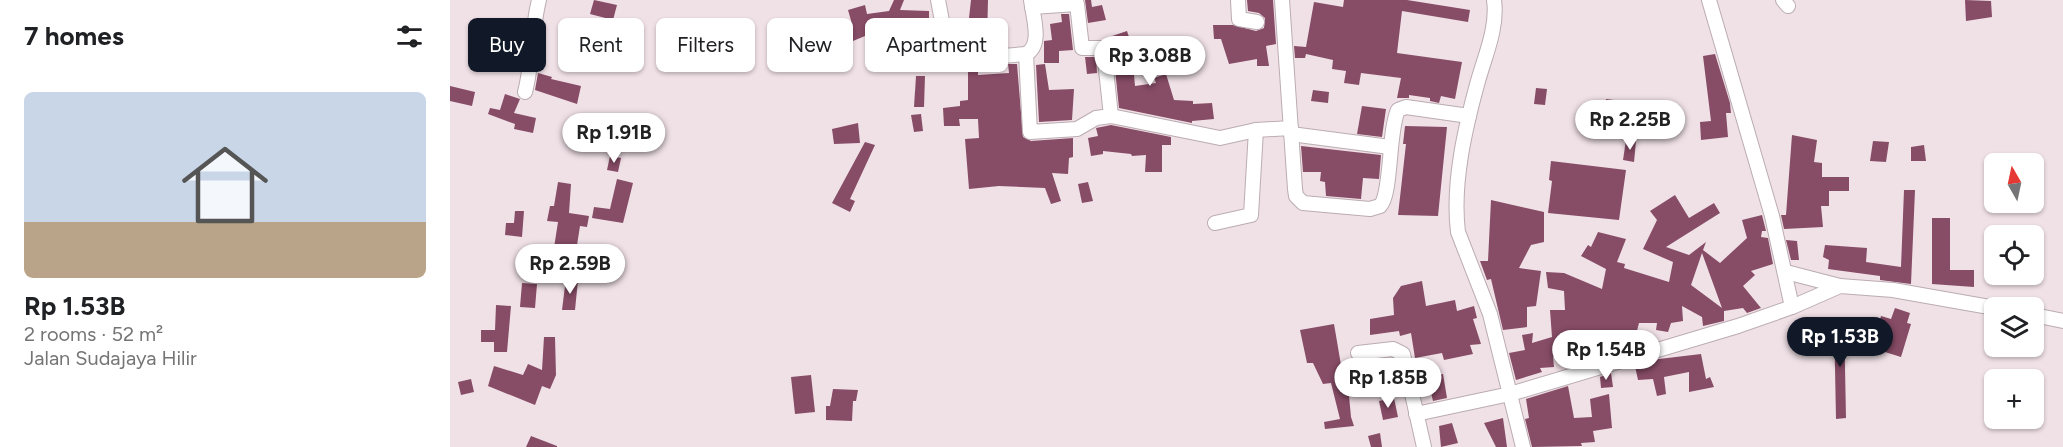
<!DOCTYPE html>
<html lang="en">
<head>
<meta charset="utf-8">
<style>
	:root { --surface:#fff; --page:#f2f2f2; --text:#202124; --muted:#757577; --accent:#111827 }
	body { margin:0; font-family:Figtree,sans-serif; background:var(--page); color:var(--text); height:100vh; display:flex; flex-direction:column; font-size:22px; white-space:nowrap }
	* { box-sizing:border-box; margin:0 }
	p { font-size:20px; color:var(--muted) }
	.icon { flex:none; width:33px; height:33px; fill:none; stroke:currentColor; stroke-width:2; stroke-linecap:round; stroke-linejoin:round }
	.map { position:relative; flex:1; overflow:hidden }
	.details { display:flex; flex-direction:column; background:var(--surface); width:450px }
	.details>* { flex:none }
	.banner { position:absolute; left:18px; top:18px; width:570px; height:54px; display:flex; gap:12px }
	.needle { width:39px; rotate:351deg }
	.controls { position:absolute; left:1534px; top:153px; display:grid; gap:12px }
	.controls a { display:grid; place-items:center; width:60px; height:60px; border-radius:9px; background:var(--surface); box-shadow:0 2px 4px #0004; font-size:30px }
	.price { position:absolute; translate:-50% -51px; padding:0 14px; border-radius:21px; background:#fff; color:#222; font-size:20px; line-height:39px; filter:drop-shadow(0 2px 3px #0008) }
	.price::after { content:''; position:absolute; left:50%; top:36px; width:18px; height:14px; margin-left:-9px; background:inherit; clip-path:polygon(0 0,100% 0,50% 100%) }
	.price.current { background:var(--accent); color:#fff }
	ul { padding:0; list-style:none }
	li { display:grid; align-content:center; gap:12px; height:318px; padding:0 24px }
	li span { display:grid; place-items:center; height:186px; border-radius:9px; color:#555 }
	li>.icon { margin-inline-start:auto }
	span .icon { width:108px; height:108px; fill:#fffc; stroke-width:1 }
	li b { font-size:26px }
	h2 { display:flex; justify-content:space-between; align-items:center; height:72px; padding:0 24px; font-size:26px }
	.tag { padding:0 21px; border-radius:9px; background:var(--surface); box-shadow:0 2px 4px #0004; font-size:21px; line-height:54px }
	.tag.current { background:var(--accent); color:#fff }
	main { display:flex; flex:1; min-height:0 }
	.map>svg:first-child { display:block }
	.building { fill:#874c66; fill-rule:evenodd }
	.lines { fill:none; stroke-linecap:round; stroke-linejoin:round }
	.street-casing { stroke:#bbacb2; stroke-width:16 }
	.street { stroke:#fff; stroke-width:14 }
</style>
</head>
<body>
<main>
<section class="details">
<h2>7 homes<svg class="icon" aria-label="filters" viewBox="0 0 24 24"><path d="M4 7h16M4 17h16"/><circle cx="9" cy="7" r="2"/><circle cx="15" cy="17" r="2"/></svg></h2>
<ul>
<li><span style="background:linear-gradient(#c9d6e8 70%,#b9a48a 0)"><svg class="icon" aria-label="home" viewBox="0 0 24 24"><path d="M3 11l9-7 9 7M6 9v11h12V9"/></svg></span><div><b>Rp 1.53B</b><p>2 rooms · 52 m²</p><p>Jalan Sudajaya Hilir</p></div></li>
</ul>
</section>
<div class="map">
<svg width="1613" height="447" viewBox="0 0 1613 447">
	<rect width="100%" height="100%" fill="#f0e1e7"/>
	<!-- building -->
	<g class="building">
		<path d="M144 0 167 5 163 20 140 14Z"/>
		<path d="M444 0H454L450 10 479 11V28L484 27 486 38H476L475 63 439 66 434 44 430 45 427 31 403 41 397 26 402 24 398 10 415 5 417 14 439 11Z"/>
		<path d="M521 0H538L537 39 539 48 523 49 522 28 518 27Z"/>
		<path d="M635 0H641L642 7 652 5 656 20 638 23Z"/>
		<path d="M797 0H823L826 44 816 46 819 66H807V59L779 64 771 39H764L763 25H783L806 31 814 28 815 18 809 13 798 11Z"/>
		<path d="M894 0H957L1020 10 1018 22 952 11 947 53 1012 62 1005 99 991 96 989 103 980 101V98L959 95V98H947L951 78 911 73 909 85 894 83 896 71 882 69 883 60 856 54 855 58H845L844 46 856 47 864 2 893 7Z"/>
		<path d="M1515 0 1541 1 1542 17 1516 21Z"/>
		<path d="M611 14H619L623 50 609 51V63H594V41L602 40 600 24 612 22Z"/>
		<path d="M677 31 682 46 696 45 698 61 683 63 685 86 706 83 704 78 716 74 724 100 743 101V104L762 103 764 119 742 121V123L669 108 663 50 656 38Z"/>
		<path d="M1265 54 1280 103 1281 113H1276L1278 137 1251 140 1250 122 1261 121 1253 56Z"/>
		<path d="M635 57H646L647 73 637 74Z"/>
		<path d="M558 64H567L573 137 581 141 623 138V157L619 158 618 174 602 173 611 201 601 204 595 188 549 186 519 189 515 139 529 138 528 119H509L510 126H494L493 108 510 106V101L518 100V68L528 67V75L559 73Z"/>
		<path d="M595 64 599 90 624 89 622 120 589 122 586 65Z"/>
		<path d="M88 73 102 77 101 79 131 86 127 104 85 90Z"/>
		<path d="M466 76H475L474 107H464Z"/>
		<path d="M0 86 25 92 22 106 0 101Z"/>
		<path d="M1086 88 1097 89 1095 105 1084 104Z"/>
		<path d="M863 90 879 92 878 103 861 101Z"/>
		<path d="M55 94 70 99 64 113 86 118 83 133 64 129 65 124 38 114 40 108 50 110Z"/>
		<path d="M1156 99 1210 106 1208 120 1154 113Z"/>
		<path d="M912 106 936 109 932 137 907 134Z"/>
		<path d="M471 114 473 131 464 132 461 115Z"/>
		<path d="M408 123 410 143 384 144 382 129Z"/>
		<path d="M126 125 148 131 144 145 122 139Z"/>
		<path d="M661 125 721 137V145H712V172H695L696 155 682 156 681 154 653 151V154L641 156 638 138 648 136 646 128Z"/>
		<path d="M955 126 997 127 988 216 948 215 956 144H953Z"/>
		<path d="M1342 135 1367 140 1364 162 1372 163V177H1399V191H1379V206H1371L1373 227 1334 229 1331 215H1336Z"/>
		<path d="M1176 140 1186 141 1184 162 1173 160Z"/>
		<path d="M1423 141 1439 142 1436 162 1420 161Z"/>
		<path d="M415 142 425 145 400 199 405 201 400 212 382 203Z"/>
		<path d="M1474 145 1476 161H1461V147Z"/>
		<path d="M851 146 931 155 929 179 913 178 911 199 876 196 875 182 870 181 871 172H853Z"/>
		<path d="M160 156 171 158 168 172 157 170Z"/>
		<path d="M1101 161 1176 170 1169 220 1098 213 1102 181 1099 180Z"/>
		<path d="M167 179 183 183 173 223 142 218 144 207 160 209Z"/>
		<path d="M108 182 121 184 119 213 139 216 137 227 130 226 125 258 103 254 108 222 97 221 100 206H104Z"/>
		<path d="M638 182 643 201 632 203 628 184Z"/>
		<path d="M1454 190H1465L1461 284 1430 280V276L1378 269 1379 260 1373 257 1375 245 1417 248 1416 262 1451 267Z"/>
		<path d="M1225 195 1239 218 1264 203 1270 213 1216 247 1239 255 1256 242 1253 250 1270 263 1297 238 1292 220 1312 215 1316 231H1312L1311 237 1318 238 1323 264 1301 271 1305 275 1293 286 1311 308 1297 313 1293 308 1274 311V321L1253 326 1252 317 1232 306 1233 321 1221 323 1218 332 1206 330 1207 323H1189L1184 342H1170L1171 337 1122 338 1133 350 1103 357 1104 367 1090 368 1092 372 1066 380 1059 353 1075 350 1072 335 1083 333 1082 343 1102 337 1100 310H1115L1114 291 1098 288 1096 272 1114 273 1152 289 1156 269 1131 256 1138 245 1141 247 1148 232 1176 239 1167 262 1175 264 1174 268 1219 282 1223 262 1193 249 1207 220 1200 211ZM1252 253 1272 308 1241 285Z"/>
		<path d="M1041 200 1094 212V242L1081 245 1069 268 1091 271 1086 306 1077 307V327L1053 330 1041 279 1037 280 1030 261H1038Z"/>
		<path d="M65 211H74L72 237 55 235 56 223H64Z"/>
		<path d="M1482 218H1500V270H1524V287L1482 284Z"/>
		<path d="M1336 240 1347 241 1349 260H1341Z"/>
		<path d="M116 278 128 280 125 310H112Z"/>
		<path d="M972 281 976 306 1005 300 1007 311 1024 306 1027 318 1023 319 1031 344 1020 345 1023 354 994 360 992 353 965 358 961 333 950 336 949 331 920 335V319L944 315 943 298 951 286Z"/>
		<path d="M72 283 87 284 85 308 70 307Z"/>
		<path d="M46 305 61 306 57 352H44V342H31V330H45Z"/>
		<path d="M1445 308 1460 313 1457 323 1461 324 1451 357 1422 348 1431 316 1441 319Z"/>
		<path d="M1384 317H1394L1396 418 1386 419Z"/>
		<path d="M884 324 891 365 896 364 901 417 904 426 875 429 874 422 890 419 881 383 873 384 863 363H857L850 330Z"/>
		<path d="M94 337H105L106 375 100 389 92 386 85 405 38 386 44 366 73 375 78 364 92 370Z"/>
		<path d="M1251 354 1256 379 1260 377 1264 387 1239 392V372L1214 377 1216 394 1207 396 1203 379 1188 380 1185 366 1209 359Z"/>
		<path d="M1161 373 1163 387 1151 388 1150 377Z"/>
		<path d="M993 374 997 398 983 401 977 376Z"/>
		<path d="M361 375 365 412 345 414 341 377Z"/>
		<path d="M21 379 24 392 11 395 8 382Z"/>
		<path d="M1118 386 1124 418 1142 417 1140 399 1159 394 1162 428 1143 431 1145 442 1131 443 1132 446 1082 447 1075 419 1079 418 1076 399Z"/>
		<path d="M383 389 408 390 406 401H403L402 421 376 420V406H380Z"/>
		<path d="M944 398 948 417 933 420 929 401Z"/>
		<path d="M1053 418 1057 447H1046L1034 423Z"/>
		<path d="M1002 423 1008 443 991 447 989 426Z"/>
		<path d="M930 433 932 447H921L918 436Z"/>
		<path d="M81 436 107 446V447H76Z"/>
	</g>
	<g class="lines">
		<defs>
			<g id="street">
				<path d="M488 0 499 58 503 60 576 54C593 45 583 17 581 0"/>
				<path d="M788 0 789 19 807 22"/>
				<path d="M832 0 845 189 846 196 853 203 920 209 930 206C942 194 938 132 948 110L956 107 1019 116"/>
				<path d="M1044 0C1048 27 1035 56 1028 81 1015 128 1002 184 1008 232L1040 314 1073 447"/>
				<path d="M1259 0 1322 216 1342 307"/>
				<path d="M1333 0 1338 6"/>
				<path d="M582 7 627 4 632 48H650L654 51 661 116"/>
				<path d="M576 54 580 132 627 129 646 118 661 116 770 138 806 130 841 128"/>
				<path d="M75 92C83 62 81 31 89 0"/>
				<path d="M841 134 940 147"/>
				<path d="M765 223 801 215 806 130"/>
				<path d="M1336 272 1390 286"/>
				<path d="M1584 315 1613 321"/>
				<path d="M908 353 943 349 953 354 974 447"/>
				<path d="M966 414 1060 394 1288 326 1342 307 1390 286 1443 290 1545 308"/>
			</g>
		</defs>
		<!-- street casing -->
		<use href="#street" class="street-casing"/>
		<!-- street -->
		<use href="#street" class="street"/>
	</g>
</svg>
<div class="controls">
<a><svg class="needle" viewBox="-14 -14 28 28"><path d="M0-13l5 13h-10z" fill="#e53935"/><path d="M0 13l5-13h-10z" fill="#757577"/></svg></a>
<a><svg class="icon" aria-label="locate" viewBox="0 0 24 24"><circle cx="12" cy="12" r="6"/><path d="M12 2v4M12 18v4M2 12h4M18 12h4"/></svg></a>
<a><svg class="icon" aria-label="layers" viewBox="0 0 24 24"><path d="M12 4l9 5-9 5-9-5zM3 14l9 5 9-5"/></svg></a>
<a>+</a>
</div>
<b class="price" style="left:700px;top:87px">Rp 3.08B</b>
<b class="price" style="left:1180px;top:151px">Rp 2.25B</b>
<b class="price" style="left:164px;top:164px">Rp 1.91B</b>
<b class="price" style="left:120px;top:295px">Rp 2.59B</b>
<b class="price current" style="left:1390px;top:368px">Rp 1.53B</b>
<b class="price" style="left:1156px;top:381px">Rp 1.54B</b>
<b class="price" style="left:938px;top:409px">Rp 1.85B</b>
<div class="banner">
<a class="tag current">Buy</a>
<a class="tag">Rent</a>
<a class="tag">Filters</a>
<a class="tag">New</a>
<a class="tag">Apartment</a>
</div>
</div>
</main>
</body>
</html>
